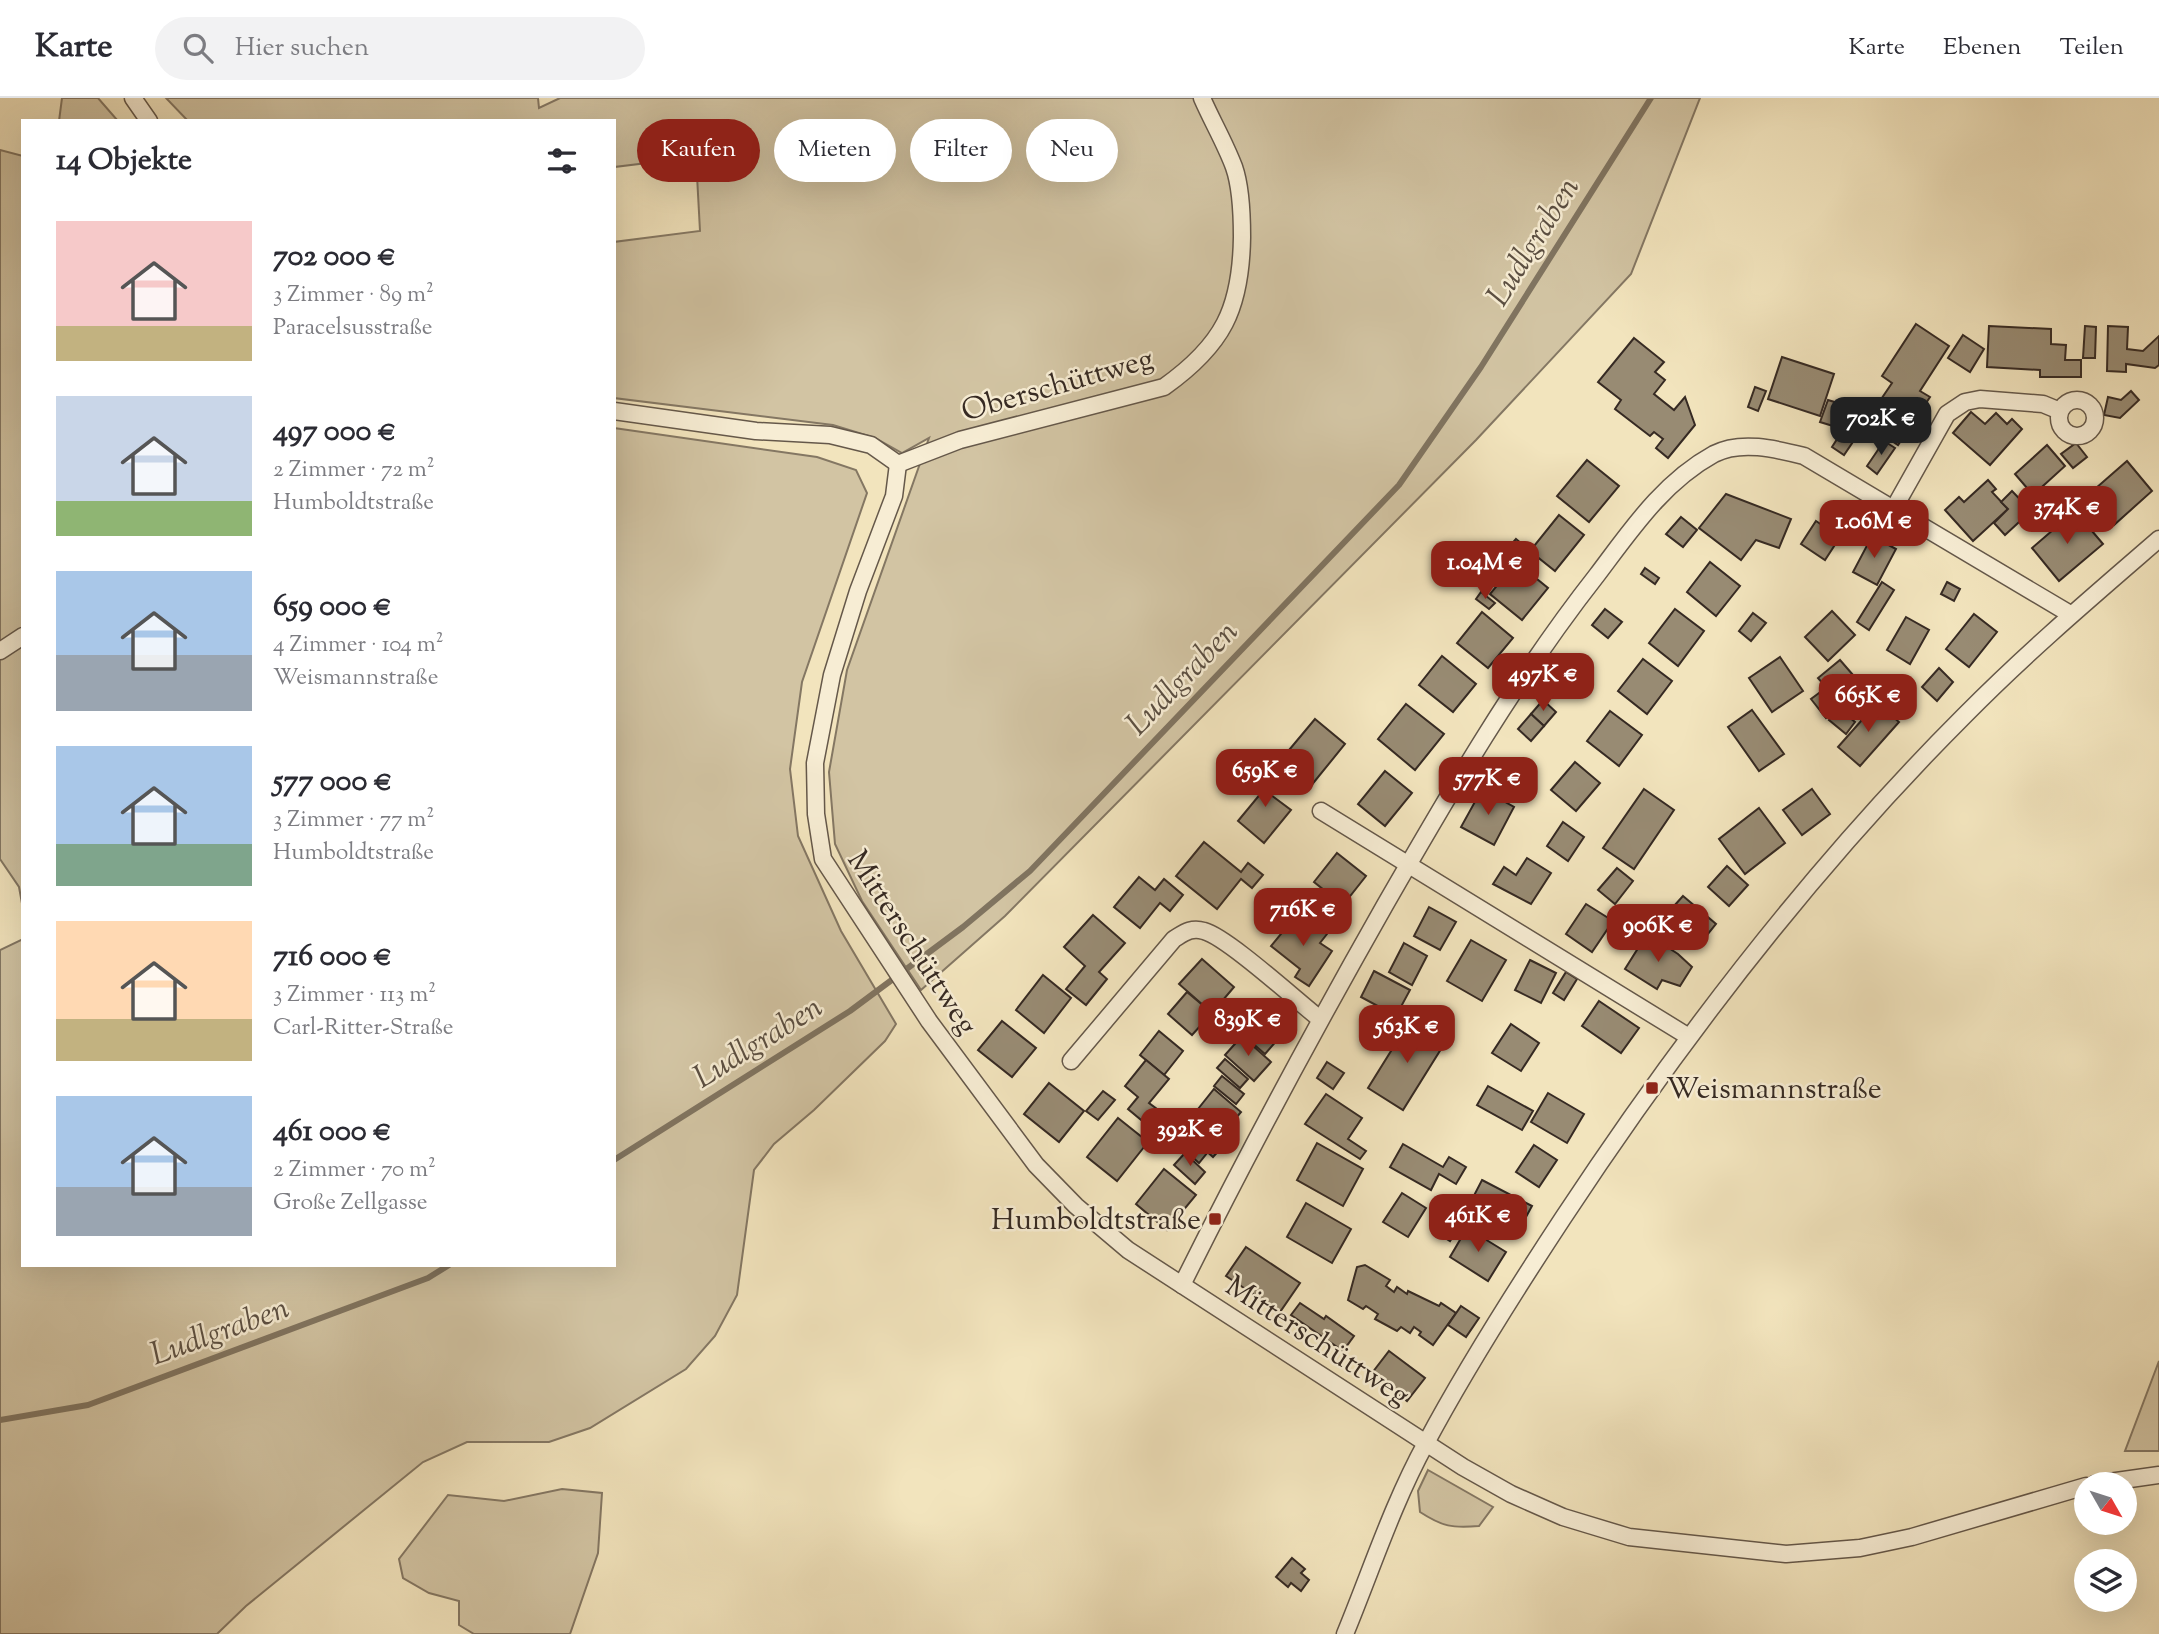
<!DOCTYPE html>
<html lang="de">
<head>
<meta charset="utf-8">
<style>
	:root { --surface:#fff; --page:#f2f2f3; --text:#2b2b33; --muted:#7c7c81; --line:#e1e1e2; --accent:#8f2418 }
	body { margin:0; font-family:"Sorts Mill Goudy",serif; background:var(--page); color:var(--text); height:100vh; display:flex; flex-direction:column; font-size:26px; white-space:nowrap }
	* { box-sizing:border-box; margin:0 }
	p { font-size:23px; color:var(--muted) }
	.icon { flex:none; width:38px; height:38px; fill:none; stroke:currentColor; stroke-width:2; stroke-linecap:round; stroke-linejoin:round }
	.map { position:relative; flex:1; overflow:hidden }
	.panel { position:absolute; left:21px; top:21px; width:595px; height:1148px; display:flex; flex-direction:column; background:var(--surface); border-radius:0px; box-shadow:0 7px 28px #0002 }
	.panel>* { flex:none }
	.hud { position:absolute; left:637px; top:21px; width:665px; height:63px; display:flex; gap:14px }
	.needle { width:46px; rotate:129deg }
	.fabs { position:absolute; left:2074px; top:1374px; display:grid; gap:14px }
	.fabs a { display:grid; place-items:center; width:63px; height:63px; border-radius:50%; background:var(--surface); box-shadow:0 7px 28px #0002; font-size:35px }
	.price { position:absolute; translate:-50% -60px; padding:0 16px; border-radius:14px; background:var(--accent); color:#fff; font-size:23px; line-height:46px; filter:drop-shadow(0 2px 4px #0008) }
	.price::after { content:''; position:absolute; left:50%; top:42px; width:21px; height:16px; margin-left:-10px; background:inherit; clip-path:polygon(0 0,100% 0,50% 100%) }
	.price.on { background:#222; color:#fff }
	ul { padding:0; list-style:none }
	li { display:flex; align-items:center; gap:21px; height:175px; padding:0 35px }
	li span { display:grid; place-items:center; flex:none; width:196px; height:140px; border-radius:0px; color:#555 }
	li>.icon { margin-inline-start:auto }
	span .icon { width:84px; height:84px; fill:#fffc; stroke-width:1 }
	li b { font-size:30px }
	h2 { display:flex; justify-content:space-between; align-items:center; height:84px; padding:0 35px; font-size:30px }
	.pill { padding:0 24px; border-radius:32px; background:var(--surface); box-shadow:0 7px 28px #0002; font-size:24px; line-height:63px }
	.pill.on { background:var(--accent); color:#fff }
	header { display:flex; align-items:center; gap:42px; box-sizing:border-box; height:98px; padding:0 35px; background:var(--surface); border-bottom:2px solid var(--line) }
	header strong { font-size:33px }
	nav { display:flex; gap:38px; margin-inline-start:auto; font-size:24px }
	.search { width:490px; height:63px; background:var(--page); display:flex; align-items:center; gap:18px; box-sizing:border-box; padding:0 24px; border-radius:38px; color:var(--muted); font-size:26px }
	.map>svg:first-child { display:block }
	.green { fill:#d2c4a3; stroke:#847763; stroke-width:2 }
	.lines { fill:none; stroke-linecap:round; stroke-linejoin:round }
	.stream { stroke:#807460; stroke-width:6 }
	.building { fill:#988b73; stroke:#362a23; stroke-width:2 }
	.street-casing { stroke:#65584a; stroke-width:19 }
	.street { stroke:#f7edd4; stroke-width:16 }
	.poi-dot { fill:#8f2418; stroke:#f7edd4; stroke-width:2.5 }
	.labels { text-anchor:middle; stroke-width:5; stroke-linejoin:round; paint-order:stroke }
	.street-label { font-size:30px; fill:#362a23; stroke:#f7edd4 }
	.poi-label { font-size:30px; fill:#362a23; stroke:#f7edd4; text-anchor:start }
	.water-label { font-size:32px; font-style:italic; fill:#5b4f42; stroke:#f7edd4 }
</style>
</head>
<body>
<header>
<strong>Karte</strong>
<div class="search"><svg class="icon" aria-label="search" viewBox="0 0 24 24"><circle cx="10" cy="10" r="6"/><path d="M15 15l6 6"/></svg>Hier suchen</div>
<nav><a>Karte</a><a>Ebenen</a><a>Teilen</a></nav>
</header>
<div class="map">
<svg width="2159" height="1536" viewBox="0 0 2159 1536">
	<rect width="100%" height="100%" fill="#f2e4bd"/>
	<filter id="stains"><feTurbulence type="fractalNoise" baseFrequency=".00286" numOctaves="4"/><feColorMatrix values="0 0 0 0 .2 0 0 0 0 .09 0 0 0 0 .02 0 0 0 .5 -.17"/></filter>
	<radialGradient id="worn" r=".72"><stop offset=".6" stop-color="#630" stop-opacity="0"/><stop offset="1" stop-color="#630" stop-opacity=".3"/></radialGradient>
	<!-- green -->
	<g class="green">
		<path d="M62 0H98L118 23H59Z"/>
		<path d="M166 0H538L539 10 560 0H1700L1631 176 1476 342 1005 818 921 892 862 803 835 746 829 674 847 572 929 340 902 355 875 340 833 327 614 300V144L700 133 696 59 614 69V23H188Z"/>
		<path d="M0 52 23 58V529L0 544Z"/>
		<path d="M614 330 817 359 856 372 867 395 802 584 790 671 798 738 841 833 896 926 885 943 814 1012 774 1046 754 1072 737 1197 715 1238 686 1271 590 1330 549 1344H467L423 1364 246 1508 217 1536H0V852L23 841V1167H614Z"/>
		<path d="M23 547V811L19 789 0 761V562Z"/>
		<path d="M2159 1263V1353H2125Z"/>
		<path d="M1428 1372 1493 1409 1479 1428C1452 1430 1443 1429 1420 1414L1418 1393Z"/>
		<path d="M562 1391 602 1395 598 1455 570 1536H474L459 1527V1503L429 1495 403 1480 399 1461 448 1397 504 1403Z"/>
	</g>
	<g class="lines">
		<!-- stream -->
		<g class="stream">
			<path d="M614 1062 850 913 963 829 1030 773 1399 387 1481 269 1651 0"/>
			<path d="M0 1322 88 1307 428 1180 449 1167"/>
		</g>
	</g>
	<!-- building -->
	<g class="building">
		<path d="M1916 226 1949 248 1920 293 1930 299 1898 347 1865 325 1892 285 1882 278Z"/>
		<path d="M1989 228 2051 231V246L2066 247 2065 262H2081V279H2040V272L1987 269Z"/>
		<path d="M2085 228 2096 229 2095 260H2083Z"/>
		<path d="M2108 228 2128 229 2127 251 2143 253 2159 238V267L2155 270 2126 266V274L2107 273Z"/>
		<path d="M1963 237 1984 251 1970 274 1948 260Z"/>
		<path d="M1634 240 1664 264 1655 274 1665 282 1654 296 1674 312 1685 299 1695 327 1668 360 1656 350 1663 341 1654 334 1650 338 1615 311 1621 302 1598 284Z"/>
		<path d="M1782 259 1834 276 1820 318 1768 301Z"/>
		<path d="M1755 289 1766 293 1758 313 1748 309Z"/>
		<path d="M2131 293 2139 302 2120 320 2104 317 2108 299 2121 302Z"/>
		<path d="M1828 302 1841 306 1833 328 1820 324Z"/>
		<path d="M1971 314 1985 326 1996 315 2007 326 2012 321 2022 331 1990 367 1953 335Z"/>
		<path d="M1850 321 1863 329 1844 357 1832 349Z"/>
		<path d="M1884 343 1895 350 1877 376 1867 368Z"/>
		<path d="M2076 345 2087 359 2073 370 2061 356Z"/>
		<path d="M2047 347 2065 368 2033 397 2015 376Z"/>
		<path d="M1587 362 1619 388 1589 424 1557 398Z"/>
		<path d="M2127 363 2152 393 2114 427 2088 397Z"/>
		<path d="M1988 382 1996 391 1992 394 2008 411 1973 443 1945 412 1959 399 1964 404Z"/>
		<path d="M2012 393 2031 413 2005 437 1994 425 2008 411 2001 404Z"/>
		<path d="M1726 396 1791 421 1779 450 1756 442 1741 462 1699 430Z"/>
		<path d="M2075 413 2103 446 2059 483 2032 450Z"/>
		<path d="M1559 417 1584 437 1555 473 1530 453Z"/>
		<path d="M1681 419 1697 432 1683 449 1666 436Z"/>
		<path d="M1816 423 1840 439 1825 462 1801 446Z"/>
		<path d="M1872 438 1896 451 1877 487 1853 474Z"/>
		<path d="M1516 441 1527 450 1516 464 1548 490 1522 522 1490 496 1514 467 1502 457Z"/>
		<path d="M1710 464 1740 488 1716 518 1687 494Z"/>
		<path d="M1645 470 1659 480 1655 486 1641 476Z"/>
		<path d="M1882 484 1894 492 1869 532 1857 524Z"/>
		<path d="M1947 484 1960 491 1954 503 1941 496Z"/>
		<path d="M1481 494 1495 505 1489 511 1476 501Z"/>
		<path d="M1605 511 1622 524 1608 540 1592 527Z"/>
		<path d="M1675 511 1704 533 1678 568 1649 545Z"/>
		<path d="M1832 513 1855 537 1828 563 1805 539Z"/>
		<path d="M1482 514 1513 540 1488 570 1457 545Z"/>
		<path d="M1753 515 1766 525 1751 543 1739 533Z"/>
		<path d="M1974 516 1997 534 1969 569 1946 551Z"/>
		<path d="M1906 519 1929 532 1910 566 1887 552Z"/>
		<path d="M1442 558 1476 586 1453 614 1419 587Z"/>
		<path d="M1780 559 1803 593 1772 614 1749 580Z"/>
		<path d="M1643 561 1672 583 1647 616 1618 593Z"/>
		<path d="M1840 562 1853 577 1832 596 1818 580Z"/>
		<path d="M1939 570 1953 584 1937 603 1922 589Z"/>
		<path d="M1823 592 1838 610 1826 620 1811 601Z"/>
		<path d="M1543 602 1556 614 1544 628 1531 616Z"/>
		<path d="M1877 605 1899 624 1860 668 1838 649Z"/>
		<path d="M1406 606 1444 636 1415 672 1378 641Z"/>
		<path d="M1838 610 1855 624 1846 636 1829 622Z"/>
		<path d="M1752 612 1784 656 1759 673 1728 629Z"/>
		<path d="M1610 613 1642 637 1619 668 1587 643Z"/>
		<path d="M1531 616 1544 628 1531 643 1518 631Z"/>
		<path d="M1315 621 1345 646 1310 689 1299 680 1291 690 1273 676 1281 666 1279 664Z"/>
		<path d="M1575 664 1600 685 1576 713 1551 692Z"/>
		<path d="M1266 672 1281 685 1271 697 1291 712 1264 745 1238 723 1262 694 1253 688Z"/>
		<path d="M1385 673 1412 695 1385 728 1358 706Z"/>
		<path d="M1482 691 1514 709 1494 747 1461 729Z"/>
		<path d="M1644 691 1674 712 1634 771 1603 750Z"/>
		<path d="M1812 691 1830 716 1802 737 1783 712Z"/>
		<path d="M1759 710 1785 745 1745 776 1719 741Z"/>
		<path d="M1563 724 1584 739 1568 763 1547 748Z"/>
		<path d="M1204 744 1241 774 1248 765 1263 777 1252 790 1241 781 1217 811 1176 778Z"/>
		<path d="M1337 755 1366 778 1343 807 1314 784Z"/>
		<path d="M1527 760 1551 775 1531 806 1493 786 1504 769 1516 777Z"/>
		<path d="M1727 768 1748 787 1729 808 1708 789Z"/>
		<path d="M1617 770 1633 783 1615 806 1598 792Z"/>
		<path d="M1139 779 1155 792 1164 781 1183 797 1170 813 1160 805 1140 830 1114 809Z"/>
		<path d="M1683 798 1716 826 1699 847 1665 818Z"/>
		<path d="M1586 806 1613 823 1592 854 1566 836Z"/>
		<path d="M1429 809 1456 824 1440 852 1414 838Z"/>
		<path d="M1299 814 1327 836 1320 845 1332 853 1309 888 1295 879 1300 871 1271 848Z"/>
		<path d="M1093 817 1125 845 1099 874 1107 881 1086 907 1066 891 1085 868 1064 849Z"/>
		<path d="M1647 836 1678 856 1692 869 1680 888 1662 882 1657 891 1625 871Z"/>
		<path d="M1471 842 1506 862 1482 903 1447 883Z"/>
		<path d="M1404 845 1427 858 1412 887 1389 874Z"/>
		<path d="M1202 861 1234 889 1212 915 1179 886Z"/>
		<path d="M1530 862 1556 875 1541 905 1515 892Z"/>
		<path d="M1374 873 1410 892 1396 918 1361 899Z"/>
		<path d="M1566 874 1577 881 1564 902 1553 895Z"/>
		<path d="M1043 877 1071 900 1044 935 1016 912Z"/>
		<path d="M1187 894 1212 915 1192 937 1168 916Z"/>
		<path d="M1599 903 1639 930 1621 955 1582 928Z"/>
		<path d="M1258 908 1286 932 1265 956 1237 932Z"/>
		<path d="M1411 921 1446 943 1403 1012 1368 990Z"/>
		<path d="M1002 923 1036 950 1012 979 978 952Z"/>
		<path d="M1511 926 1539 945 1521 973 1492 955Z"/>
		<path d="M1159 933 1183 953 1164 977 1140 957Z"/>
		<path d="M1242 938 1271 964 1254 983 1225 957Z"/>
		<path d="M1225 961 1248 981 1240 990 1217 970Z"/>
		<path d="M1146 962 1169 981 1149 1005 1157 1011 1146 1026 1128 1011 1138 999 1125 988Z"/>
		<path d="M1327 964 1344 975 1333 991 1317 980Z"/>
		<path d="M1222 978 1244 996 1236 1006 1214 988Z"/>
		<path d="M1049 985 1084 1013 1059 1044 1024 1016Z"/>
		<path d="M1488 988 1533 1013 1522 1032 1477 1007Z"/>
		<path d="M1214 991 1241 1014 1225 1033 1198 1011Z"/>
		<path d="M1103 993 1115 1002 1098 1022 1086 1013Z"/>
		<path d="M1548 995 1584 1016 1567 1045 1531 1024Z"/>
		<path d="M1326 996 1362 1020 1348 1041 1366 1053 1360 1061 1305 1026Z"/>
		<path d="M1203 1014 1231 1039 1213 1059 1185 1034Z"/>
		<path d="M1118 1020 1148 1044 1117 1083 1087 1059Z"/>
		<path d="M1188 1038 1207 1055 1199 1065 1180 1048Z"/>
		<path d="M1317 1045 1363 1071 1343 1108 1297 1082Z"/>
		<path d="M1403 1046 1443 1069 1449 1059 1466 1069 1456 1086 1439 1076 1431 1092 1390 1069Z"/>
		<path d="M1534 1047 1557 1062 1539 1089 1516 1074Z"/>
		<path d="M1185 1055 1205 1074 1195 1086 1174 1067Z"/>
		<path d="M1164 1071 1196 1097 1167 1132 1136 1106Z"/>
		<path d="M1482 1082 1532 1108 1515 1139 1466 1113Z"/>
		<path d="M1402 1095 1426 1110 1408 1139 1383 1124Z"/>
		<path d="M1306 1105 1351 1131 1332 1165 1287 1139Z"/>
		<path d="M1444 1115 1461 1126 1450 1143 1433 1132Z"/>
		<path d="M1467 1130 1506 1154 1488 1183 1450 1159Z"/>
		<path d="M1246 1149 1300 1185 1280 1214 1226 1178Z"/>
		<path d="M1365 1167 1390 1182 1386 1188 1394 1194 1397 1189 1407 1196 1408 1193 1439 1208 1441 1205 1456 1215 1433 1247 1419 1237 1421 1234 1414 1229 1410 1235 1401 1229 1397 1233 1375 1221 1378 1216 1366 1208 1363 1211 1348 1202 1357 1169Z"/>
		<path d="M1300 1205 1324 1221 1326 1218 1354 1238 1343 1253 1291 1217Z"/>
		<path d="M1461 1208 1479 1220 1466 1239 1448 1227Z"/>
		<path d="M1389 1253 1425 1280 1407 1303 1372 1275Z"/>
		<path d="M1292 1460 1305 1471 1301 1475 1309 1482 1301 1493 1291 1485 1288 1489 1276 1479Z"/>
	</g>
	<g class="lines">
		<defs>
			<g id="street">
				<path d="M133 0 149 23"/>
				<circle cx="2077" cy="320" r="18"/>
				<path d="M614 313 756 333 830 337 871 347 898 366"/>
				<path d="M898 366 894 398 858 493 832 577 815 665 816 716 823 761 929 923 1036 1067 1076 1108 1128 1152 1463 1369 1511 1396 1563 1419 1629 1439 1786 1456 1860 1450 1912 1439 2086 1388"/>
				<path d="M898 366 960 342 1164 289C1223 247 1241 211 1242 139 1242 117 1241 89 1234 69 1225 45 1212 23 1202 0"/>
				<path d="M1893 412 1947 316 1965 304 1980 301 2043 306 2060 313"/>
				<path d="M0 553 23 538"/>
				<path d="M1321 713 1689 939"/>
				<path d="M1071 963 1174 841C1184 835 1191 829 1204 833 1227 839 1297 903 1320 921"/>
				<path d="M1182 1187C1246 1058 1314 932 1385 807 1450 694 1516 580 1597 477 1631 432 1663 384 1714 356 1741 342 1776 351 1804 358L2070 516"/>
				<path d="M2095 1386 2159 1377"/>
				<path d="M1345 1536C1371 1473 1393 1405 1426 1345 1467 1268 1515 1193 1563 1120 1681 941 1812 770 1964 618 2026 555 2092 499 2159 441"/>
			</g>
		</defs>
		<!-- street casing -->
		<use href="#street" class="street-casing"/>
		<!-- street -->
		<use href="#street" class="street"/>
	</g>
	<!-- markers -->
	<g class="poi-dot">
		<rect x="1645" y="983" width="14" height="14" rx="3.5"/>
		<rect x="1208" y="1114" width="14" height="14" rx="3.5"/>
	</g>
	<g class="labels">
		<!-- street labels -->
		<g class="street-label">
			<text transform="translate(1057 286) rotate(-16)" y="10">Oberschüttweg</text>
			<text transform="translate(913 844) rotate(57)" y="10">Mitterschüttweg</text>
			<text transform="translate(1318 1242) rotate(33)" y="10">Mitterschüttweg</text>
		</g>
		<!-- poi labels -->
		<g class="poi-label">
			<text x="1666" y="1000">Weismannstraße</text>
			<text x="1201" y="1131" text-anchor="end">Humboldtstraße</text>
		</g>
		<!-- water labels -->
		<g class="water-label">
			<text transform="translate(1532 143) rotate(-58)" y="11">Ludlgraben</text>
			<text transform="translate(1181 579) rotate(-46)" y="11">Ludlgraben</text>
			<text transform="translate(757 943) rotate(-32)" y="11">Ludlgraben</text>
			<text transform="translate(219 1232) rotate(-20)" y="11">Ludlgraben</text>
		</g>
	</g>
	<rect width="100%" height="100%" filter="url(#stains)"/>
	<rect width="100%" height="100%" fill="url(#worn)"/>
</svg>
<div class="fabs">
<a><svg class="needle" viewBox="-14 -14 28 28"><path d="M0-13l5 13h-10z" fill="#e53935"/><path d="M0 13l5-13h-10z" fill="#7c7c81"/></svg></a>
<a><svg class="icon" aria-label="layers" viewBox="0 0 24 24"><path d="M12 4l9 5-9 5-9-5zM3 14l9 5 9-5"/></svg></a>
</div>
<b class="price on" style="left:1881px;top:359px">702K €</b>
<b class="price" style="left:2067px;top:448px">374K €</b>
<b class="price" style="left:1874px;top:462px">1.06M €</b>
<b class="price" style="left:1485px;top:503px">1.04M €</b>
<b class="price" style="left:1543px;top:615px">497K €</b>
<b class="price" style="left:1868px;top:636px">665K €</b>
<b class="price" style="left:1265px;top:711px">659K €</b>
<b class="price" style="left:1488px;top:719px">577K €</b>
<b class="price" style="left:1303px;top:850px">716K €</b>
<b class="price" style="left:1658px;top:866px">906K €</b>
<b class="price" style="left:1248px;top:960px">839K €</b>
<b class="price" style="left:1407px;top:967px">563K €</b>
<b class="price" style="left:1190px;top:1070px">392K €</b>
<b class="price" style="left:1478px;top:1156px">461K €</b>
<div class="hud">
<a class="pill on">Kaufen</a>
<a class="pill">Mieten</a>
<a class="pill">Filter</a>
<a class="pill">Neu</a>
</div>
<section class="panel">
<h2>14 Objekte<svg class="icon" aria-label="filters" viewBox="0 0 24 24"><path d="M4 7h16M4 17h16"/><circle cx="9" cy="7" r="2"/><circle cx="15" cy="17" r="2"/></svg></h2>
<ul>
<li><span style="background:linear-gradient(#f6c9c9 75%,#c2b280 0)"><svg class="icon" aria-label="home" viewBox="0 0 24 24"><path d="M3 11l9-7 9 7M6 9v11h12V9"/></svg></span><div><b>702 000 €</b><p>3 Zimmer · 89 m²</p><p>Paracelsusstraße</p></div></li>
<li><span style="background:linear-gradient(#c9d6e8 75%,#8fb573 0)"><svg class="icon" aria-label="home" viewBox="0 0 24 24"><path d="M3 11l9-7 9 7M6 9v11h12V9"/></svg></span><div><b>497 000 €</b><p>2 Zimmer · 72 m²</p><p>Humboldtstraße</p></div></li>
<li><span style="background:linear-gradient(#a9c7e8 60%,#9aa5b1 0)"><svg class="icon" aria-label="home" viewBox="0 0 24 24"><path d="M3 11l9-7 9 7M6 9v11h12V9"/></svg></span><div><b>659 000 €</b><p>4 Zimmer · 104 m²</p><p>Weismannstraße</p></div></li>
<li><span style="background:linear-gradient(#a9c7e8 70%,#7fa58c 0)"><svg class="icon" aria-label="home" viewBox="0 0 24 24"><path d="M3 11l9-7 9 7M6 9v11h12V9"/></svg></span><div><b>577 000 €</b><p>3 Zimmer · 77 m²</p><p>Humboldtstraße</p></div></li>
<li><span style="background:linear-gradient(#ffd9b3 70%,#c2b280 0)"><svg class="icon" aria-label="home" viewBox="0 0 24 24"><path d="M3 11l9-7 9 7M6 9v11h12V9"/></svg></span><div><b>716 000 €</b><p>3 Zimmer · 113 m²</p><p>Carl-Ritter-Straße</p></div></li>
<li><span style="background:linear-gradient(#a9c7e8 65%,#9aa5b1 0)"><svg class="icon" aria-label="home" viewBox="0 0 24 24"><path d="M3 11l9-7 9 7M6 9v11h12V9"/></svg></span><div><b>461 000 €</b><p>2 Zimmer · 70 m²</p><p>Große Zellgasse</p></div></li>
</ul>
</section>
</div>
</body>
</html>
